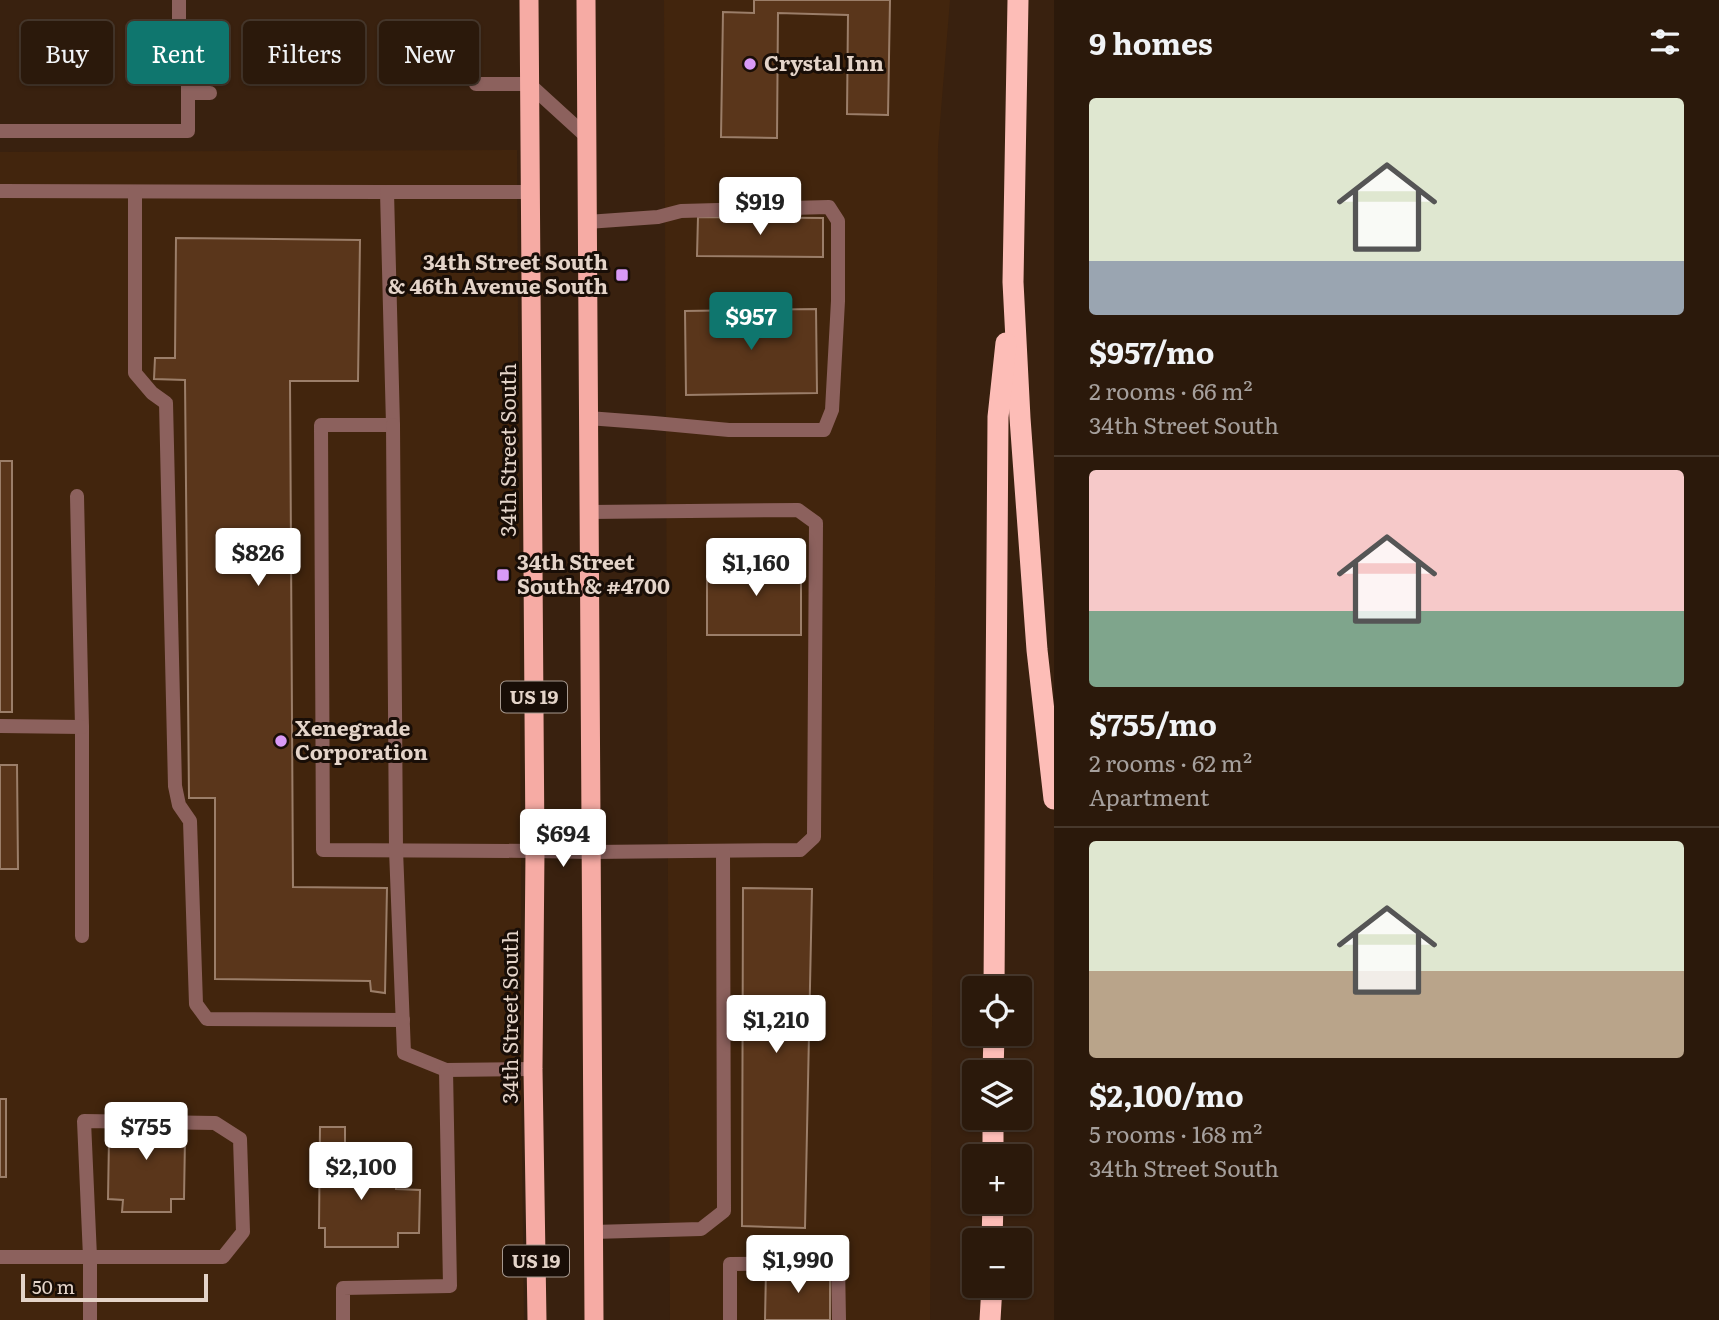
<!DOCTYPE html>
<html lang="en">
<head>
<meta charset="utf-8">
<style>
	:root { --surface:#2b190b; --page:#372619; --text:#f1f3f6; --muted:#a6a09d; --line:#47382c; --accent:#0f766e }
	body { margin:0; font-family:Literata,serif; background:var(--page); color:var(--text); height:100vh; display:flex; flex-direction:column; font-size:26px; white-space:nowrap }
	* { box-sizing:border-box; margin:0 }
	p { font-size:23px; color:var(--muted) }
	.icon { flex:none; width:38px; height:38px; fill:none; stroke:currentColor; stroke-width:2; stroke-linecap:round; stroke-linejoin:round }
	.map { position:relative; flex:1; overflow:hidden }
	.drawer { display:flex; flex-direction:column; background:var(--surface); width:665px }
	.drawer>* { flex:none }
	.guide { position:absolute; left:21px; top:21px; width:665px; height:63px; display:flex; gap:14px }
	.tools { position:absolute; left:962px; top:976px; display:grid; gap:14px }
	.tools a { display:grid; place-items:center; width:70px; height:70px; border-radius:7px; background:var(--surface); box-shadow:0 2px 5px #0004,0 0 0 2px var(--line); font-size:35px }
	.scale { position:absolute; left:21px; bottom:18px; width:187px; box-sizing:border-box; padding-left:7px; border:4px solid #e4d4c9; border-top:0; font-size:19px; line-height:24px; white-space:nowrap; color:#e4d4c9; -webkit-text-stroke:5px #190e07; paint-order:stroke }
	.price { position:absolute; translate:-50% -60px; padding:0 16px; border-radius:7px; background:#fff; color:#222; font-size:23px; line-height:46px; filter:drop-shadow(0 2px 4px #0008) }
	.price::after { content:''; position:absolute; left:50%; top:42px; width:21px; height:16px; margin-left:-10px; background:inherit; clip-path:polygon(0 0,100% 0,50% 100%) }
	.price.selected { background:var(--accent); color:#fff }
	ul { padding:0; list-style:none }
	li { display:grid; align-content:center; gap:14px; height:371px; padding:0 35px }
	li+li { border-top:2px solid var(--line) }
	li span { display:grid; place-items:center; height:217px; border-radius:7px; color:#555 }
	li>.icon { margin-inline-start:auto }
	span .icon { width:126px; height:126px; fill:#fffc; stroke-width:1 }
	li b { font-size:30px }
	h2 { display:flex; justify-content:space-between; align-items:center; height:84px; padding:0 35px; font-size:30px }
	.chip { padding:0 24px; border-radius:7px; background:var(--surface); box-shadow:0 2px 5px #0004,0 0 0 2px var(--line); font-size:24px; line-height:63px }
	.chip.selected { background:var(--accent); color:#fff }
	main { display:flex; flex:1; min-height:0 }
	.map>svg:first-child { display:block }
	.built { fill:#42250d }
	.building { fill:#5a361b; stroke:#9b7e69; stroke-width:2 }
	.lines { fill:none; stroke-linecap:round; stroke-linejoin:round }
	.service { stroke:#8c615d; stroke-width:14 }
	.minor { stroke:#8c615d; stroke-width:14 }
	.trunk { stroke:#f6aba4; stroke-width:19 }
	.motorway { stroke:#fdbdb7; stroke-width:21 }
	.poi-dot { fill:#d99af7; stroke:#190e07; stroke-width:2.5 }
	.labels { text-anchor:middle; stroke-width:6; stroke-linejoin:round; paint-order:stroke }
	.shield { fill:#190e07; stroke:#a7998f; stroke-width:2 }
	.shield-label { font-size:19px; font-weight:bold; fill:#e4d4c9 }
	.poi-label { font-size:21px; font-weight:bold; fill:#e4d4c9; stroke:#190e07; text-anchor:start }
	.street-label { font-size:21px; fill:#e4d4c9; stroke:#190e07 }
</style>
</head>
<body>
<main>
<div class="map">
<svg width="1054" height="1320" viewBox="0 0 1054 1320">
	<rect width="100%" height="100%" fill="#39210f"/>
	<!-- built -->
	<g class="built">
		<path d="M664 0H950L938 147 930 1320H670Z"/>
		<path d="M517 150 521 851V1069L524 1320H0V152Z"/>
	</g>
	<!-- building -->
	<g class="building">
		<path d="M754 0H890L888 115 847 114 848 15 778 13 777 138 721 137 723 12 754 13Z"/>
		<path d="M698 217 823 218V257L697 256Z"/>
		<path d="M176 238 360 240 358 381H290L293 887 387 888 385 993 371 991 370 981 215 979V798H189L185 380 154 379 155 358H175Z"/>
		<path d="M816 309 817 393 686 395 685 311Z"/>
		<rect x="0" y="461" width="12" height="251"/>
		<path d="M726 557H801V635H707V576H726Z"/>
		<path d="M0 765H17L18 869H0Z"/>
		<path d="M743 888 812 889 805 1228 742 1226Z"/>
		<rect x="0" y="1099" width="6" height="78"/>
		<path d="M122 1106 169 1107V1138H185L184 1199H171V1212H122L123 1200 108 1199 109 1138 122 1139Z"/>
		<path d="M320 1127H345V1177L396 1178V1189L420 1190 419 1233H398V1247H325V1228H319Z"/>
		<path d="M766 1269 830 1270V1320H765Z"/>
	</g>
	<g class="lines">
		<!-- service -->
		<g class="service">
			<path d="M179 0V22L188 62V73"/>
			<path d="M476 84H529"/>
			<path d="M188 93H210"/>
			<path d="M0 131H188V83"/>
			<path d="M0 191 387 192"/>
			<path d="M135 192V373L152 393 166 403 175 786 179 805 190 821 196 1004 207 1019 403 1020"/>
			<path d="M530 192H387L393 425H321L323 850 535 851"/>
			<path d="M587 222 658 217 681 211 829 207 838 221V301L832 410 824 430H729L654 423 588 418"/>
			<path d="M393 425 396 850 404 1053 446 1070 533 1069"/>
			<path d="M77 496 82 727V936"/>
			<path d="M589 512 798 510 816 523 814 837 800 850 591 852"/>
			<path d="M0 726 82 727"/>
			<path d="M593 1232 701 1229 724 1211 723 851"/>
			<path d="M0 1257H223L243 1232 240 1139 215 1123 84 1121 90 1257V1320"/>
			<path d="M343 1320V1288L450 1286 446 1070"/>
			<path d="M730 1320V1264L838 1263 839 1320"/>
		</g>
		<!-- minor -->
		<g class="minor">
			<path d="M529 84 586 136"/>
			<path d="M535 851 591 852"/>
		</g>
		<!-- trunk -->
		<g class="trunk">
			<path d="M529 0 535 851 533 1069 537 1320"/>
			<path d="M586 0 594 1320"/>
		</g>
		<!-- motorway -->
		<g class="motorway">
			<path d="M1018 0 1013 282 1020 418 1037 650 1054 799"/>
			<path d="M994 989 998 417 1006 343"/>
			<path d="M993 1073 994 1034"/>
			<path d="M993 1157V1118"/>
			<path d="M992 1241 993 1202"/>
			<path d="M990 1320 992 1286"/>
		</g>
	</g>
	<!-- markers -->
	<g class="poi-dot">
		<circle cx="750" cy="64" r="7"/>
		<rect x="615" y="268" width="14" height="14" rx="3.5"/>
		<rect x="496" y="568" width="14" height="14" rx="3.5"/>
		<circle cx="281" cy="741" r="7"/>
	</g>
	<g class="labels">
		<!-- shield labels -->
		<g class="shield">
			<rect x="501" y="681.5" width="66" height="31" rx="5"/>
			<rect x="503" y="1245.5" width="66" height="31" rx="5"/>
		</g>
		<g class="shield-label">
			<text x="534" y="704">US 19</text>
			<text x="536" y="1268">US 19</text>
		</g>
		<!-- poi labels -->
		<g class="poi-label">
			<text x="764" y="71">Crystal Inn</text>
			<text x="608" y="270" text-anchor="end">34th Street South<tspan x="608" dy="24">&amp; 46th Avenue South</tspan></text>
			<text x="517" y="570">34th Street<tspan x="517" dy="24">South &amp; #4700</tspan></text>
			<text x="295" y="736">Xenegrade<tspan x="295" dy="24">Corporation</tspan></text>
		</g>
		<!-- street labels -->
		<g class="street-label">
			<text transform="translate(509 450) rotate(-90)" y="7">34th Street South</text>
			<text transform="translate(511 1017) rotate(-90)" y="7">34th Street South</text>
		</g>
	</g>
</svg>
<div class="tools">
<a><svg class="icon" aria-label="locate" viewBox="0 0 24 24"><circle cx="12" cy="12" r="6"/><path d="M12 2v4M12 18v4M2 12h4M18 12h4"/></svg></a>
<a><svg class="icon" aria-label="layers" viewBox="0 0 24 24"><path d="M12 4l9 5-9 5-9-5zM3 14l9 5 9-5"/></svg></a>
<a>+</a>
<a>−</a>
</div>
<div class="scale">50 m</div>
<b class="price" style="left:760px;top:237px">$919</b>
<b class="price selected" style="left:751px;top:352px">$957</b>
<b class="price" style="left:258px;top:588px">$826</b>
<b class="price" style="left:756px;top:598px">$1,160</b>
<b class="price" style="left:563px;top:869px">$694</b>
<b class="price" style="left:776px;top:1055px">$1,210</b>
<b class="price" style="left:146px;top:1162px">$755</b>
<b class="price" style="left:361px;top:1202px">$2,100</b>
<b class="price" style="left:798px;top:1295px">$1,990</b>
<div class="guide">
<a class="chip">Buy</a>
<a class="chip selected">Rent</a>
<a class="chip">Filters</a>
<a class="chip">New</a>
</div>
</div>
<section class="drawer">
<h2>9 homes<svg class="icon" aria-label="filters" viewBox="0 0 24 24"><path d="M4 7h16M4 17h16"/><circle cx="9" cy="7" r="2"/><circle cx="15" cy="17" r="2"/></svg></h2>
<ul>
<li><span style="background:linear-gradient(#dfe7d0 75%,#9aa5b1 0)"><svg class="icon" aria-label="home" viewBox="0 0 24 24"><path d="M3 11l9-7 9 7M6 9v11h12V9"/></svg></span><div><b>$957/mo</b><p>2 rooms · 66 m²</p><p>34th Street South</p></div></li>
<li><span style="background:linear-gradient(#f6c9c9 65%,#7fa58c 0)"><svg class="icon" aria-label="home" viewBox="0 0 24 24"><path d="M3 11l9-7 9 7M6 9v11h12V9"/></svg></span><div><b>$755/mo</b><p>2 rooms · 62 m²</p><p>Apartment</p></div></li>
<li><span style="background:linear-gradient(#dfe7d0 60%,#b9a48a 0)"><svg class="icon" aria-label="home" viewBox="0 0 24 24"><path d="M3 11l9-7 9 7M6 9v11h12V9"/></svg></span><div><b>$2,100/mo</b><p>5 rooms · 168 m²</p><p>34th Street South</p></div></li>
</ul>
</section>
</main>
</body>
</html>
